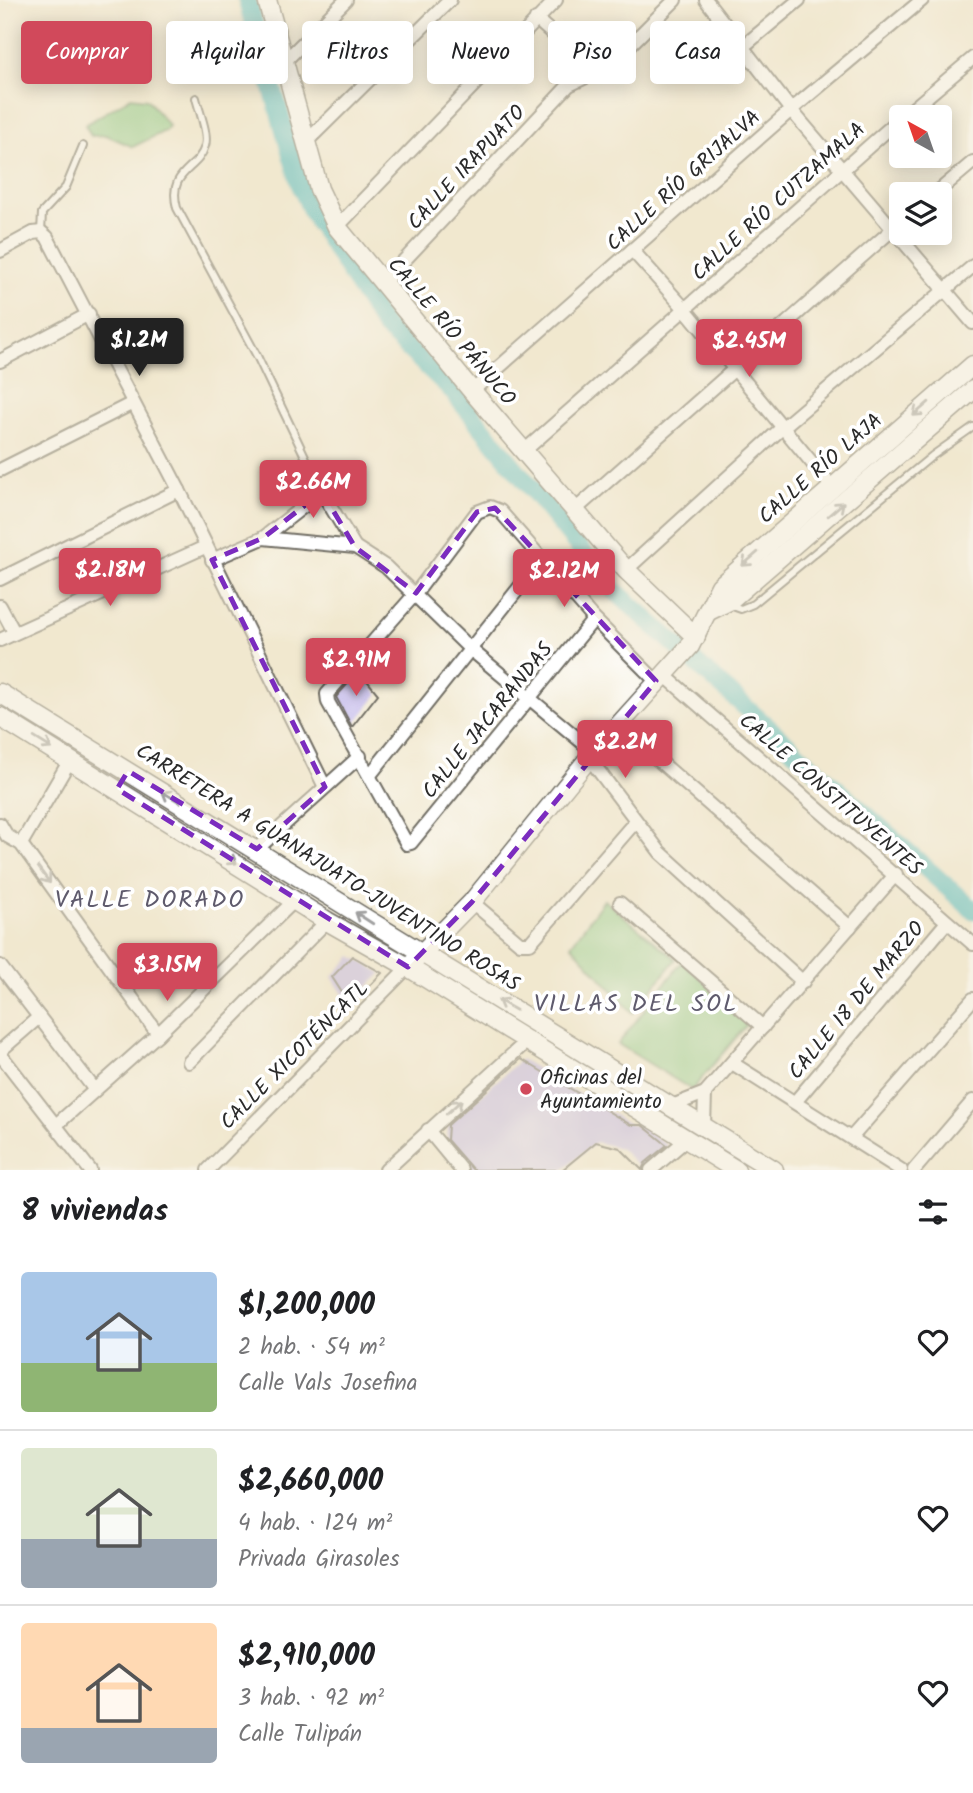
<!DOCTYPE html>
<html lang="es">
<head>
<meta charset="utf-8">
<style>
	:root { --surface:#fff; --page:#f6f6f6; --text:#202124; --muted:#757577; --line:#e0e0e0; --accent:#d1495b }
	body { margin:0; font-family:Kalam,sans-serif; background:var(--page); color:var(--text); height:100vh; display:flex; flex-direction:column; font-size:26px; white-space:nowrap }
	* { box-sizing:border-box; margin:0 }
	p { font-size:23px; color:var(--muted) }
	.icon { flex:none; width:38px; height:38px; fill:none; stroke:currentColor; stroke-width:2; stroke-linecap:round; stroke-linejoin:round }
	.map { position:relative; height:1170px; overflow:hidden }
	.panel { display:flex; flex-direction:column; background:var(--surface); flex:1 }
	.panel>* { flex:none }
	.top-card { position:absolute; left:21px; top:21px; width:931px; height:63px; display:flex; gap:14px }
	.needle { width:46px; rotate:320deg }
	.controls { position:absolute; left:889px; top:105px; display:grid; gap:14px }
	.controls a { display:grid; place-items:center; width:63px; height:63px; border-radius:7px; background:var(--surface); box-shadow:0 4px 18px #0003; font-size:35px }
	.price { position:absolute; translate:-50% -60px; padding:0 16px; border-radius:7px; background:var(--accent); color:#fff; font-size:23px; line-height:46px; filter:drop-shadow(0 2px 4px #0008) }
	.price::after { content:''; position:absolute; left:50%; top:42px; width:21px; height:16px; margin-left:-10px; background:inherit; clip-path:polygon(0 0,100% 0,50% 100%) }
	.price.selected { background:#222; color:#fff }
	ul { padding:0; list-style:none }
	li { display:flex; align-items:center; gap:21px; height:175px; padding:0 21px }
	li+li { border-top:2px solid var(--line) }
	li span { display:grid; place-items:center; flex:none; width:196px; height:140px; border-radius:7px; color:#555 }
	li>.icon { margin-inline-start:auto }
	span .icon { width:84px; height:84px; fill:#fffc; stroke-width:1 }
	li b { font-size:30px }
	h2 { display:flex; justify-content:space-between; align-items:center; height:84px; padding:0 21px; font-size:30px }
	.pill { padding:0 24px; border-radius:7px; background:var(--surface); box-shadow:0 4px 18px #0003; font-size:24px; line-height:63px }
	.pill.selected { background:var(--accent); color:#fff }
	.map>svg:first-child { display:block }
	.green { fill:#85c780; stroke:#587956; stroke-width:2 }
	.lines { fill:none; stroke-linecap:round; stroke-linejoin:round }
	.river { stroke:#4ab9c1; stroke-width:19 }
	.building { fill:#c0b5e7 }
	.lane-casing { stroke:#706d64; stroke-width:10 }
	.street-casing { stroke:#706d64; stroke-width:16 }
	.secondary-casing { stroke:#706d64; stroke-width:21 }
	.lane { stroke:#fff; stroke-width:6 }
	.street { stroke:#fff; stroke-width:12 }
	.secondary { stroke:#fff; stroke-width:18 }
	.oneway { stroke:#a0a0a0 }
	.marked { fill:none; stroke:#7b2cbf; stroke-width:5; stroke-dasharray:14 9; stroke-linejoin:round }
	.poi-dot { fill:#d1495b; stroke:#fff; stroke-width:2.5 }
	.labels { text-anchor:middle; stroke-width:7; stroke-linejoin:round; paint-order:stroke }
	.street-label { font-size:21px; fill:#2b2b2b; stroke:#fff }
	.poi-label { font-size:21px; fill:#2b2b2b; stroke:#fff; text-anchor:start }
	.quarter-label { font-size:24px; letter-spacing:2px; fill:#5f5b6d; stroke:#fff }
</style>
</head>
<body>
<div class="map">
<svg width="973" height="1170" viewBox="0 0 973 1170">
	<rect width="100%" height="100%" fill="#fff"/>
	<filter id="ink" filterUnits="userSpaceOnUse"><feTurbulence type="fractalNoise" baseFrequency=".0143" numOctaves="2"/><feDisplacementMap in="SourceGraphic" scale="14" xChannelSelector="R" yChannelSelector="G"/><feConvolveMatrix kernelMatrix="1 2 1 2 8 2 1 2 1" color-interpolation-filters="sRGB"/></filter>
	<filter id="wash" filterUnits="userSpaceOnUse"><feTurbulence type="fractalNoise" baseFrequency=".00686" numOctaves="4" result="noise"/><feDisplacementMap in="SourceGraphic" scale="28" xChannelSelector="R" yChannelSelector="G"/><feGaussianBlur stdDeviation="1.57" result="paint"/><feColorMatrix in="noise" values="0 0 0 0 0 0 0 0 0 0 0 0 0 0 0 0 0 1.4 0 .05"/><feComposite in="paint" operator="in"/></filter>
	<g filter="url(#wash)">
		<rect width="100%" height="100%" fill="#f1e8cf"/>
		<!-- green -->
		<g class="green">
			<path d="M131 97 147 99 169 126 165 131 133 147 106 135 91 136 85 125Z"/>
			<path d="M604 900 676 959 633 1013 571 945Z"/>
			<path d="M682 962 750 1021 692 1090 618 1044Z"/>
		</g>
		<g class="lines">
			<!-- river -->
			<path class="river" d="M247 0 300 184 313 214 384 326 449 387 614 590 973 910"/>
		</g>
		<g id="blocks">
			<!-- building -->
			<g class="building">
				<path d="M359 671 378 694 352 727 336 697Z"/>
				<path d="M352 956 382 973 350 1005 332 977Z"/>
				<path d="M521 1059 631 1125H642L667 1145 645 1163 642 1170 620 1148 596 1142 562 1170H473L447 1140 448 1125Z"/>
			</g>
		</g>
	</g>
	<g filter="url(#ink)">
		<use href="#blocks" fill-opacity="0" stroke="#706d64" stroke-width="2"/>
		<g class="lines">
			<defs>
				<g id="lane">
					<path d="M196 98C199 111 209 134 205 146 198 171 167 170 177 208L257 356 322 492"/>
					<path d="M41 232 42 213 66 187 83 146"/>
					<path d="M727 604 741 609 753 604 932 456 973 427"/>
				</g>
				<g id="street">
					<path d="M706 0 791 110 973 323"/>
					<path d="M536 19 569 48 583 77"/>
					<path d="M284 62 346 0"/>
					<path d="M715 70 799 0"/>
					<path d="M903 117 973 58"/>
					<path d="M306 142 450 0"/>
					<path d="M935 194 973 162"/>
					<path d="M337 227 556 0"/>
					<path d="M632 250 685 309 832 487"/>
					<path d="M0 251 33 233 41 232 47 237 179 490 325 787"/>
					<path d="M383 283 569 85 609 66 675 0"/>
					<path d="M0 361 89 314"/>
					<path d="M472 391 791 110 922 0"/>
					<path d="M523 452 901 118"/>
					<path d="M0 470 133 403"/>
					<path d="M575 510 901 222"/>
					<path d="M263 538 322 492 355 547"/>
					<path d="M212 560 263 538 355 547 386 567 469 648 594 752"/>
					<path d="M626 570 783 427 973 266"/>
					<path d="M0 579 179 490"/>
					<path d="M0 606 14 632"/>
					<path d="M594 619 411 843 407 844 328 702 327 694 416 593 477 512 490 507 500 511 594 619 656 681"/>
					<path d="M0 640 205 547"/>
					<path d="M663 674 973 944"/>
					<path d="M618 725 850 927"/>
					<path d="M589 758 660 852 803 982"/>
					<path d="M370 775 542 559"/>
					<path d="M0 824 7 836 21 844 158 1034"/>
					<path d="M21 844 70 760"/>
					<path d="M257 849 360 756"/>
					<path d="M472 902 520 943H530L635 822"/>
					<path d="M620 903 763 1027"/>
					<path d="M0 966 95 1090"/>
					<path d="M0 1051 39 1017"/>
					<path d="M0 1054 90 1170"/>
					<path d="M189 1062 327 921"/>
					<path d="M732 1063 901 1170"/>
					<path d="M795 1102 947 922"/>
					<path d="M672 1106 705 1093 896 874"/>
					<path d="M56 1125 158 1034 295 900"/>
					<path d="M704 1127 705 1093"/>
					<path d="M428 1130 461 1170"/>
					<path d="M851 1138 973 999"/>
					<path d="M208 1170 408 967"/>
					<path d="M386 1170 527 1041"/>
					<path d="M651 1170 687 1139"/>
					<path d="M914 1170 973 1101"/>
				</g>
				<g id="secondary">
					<path d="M267 0 319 189 337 227 472 391 626 570 696 637"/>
					<path d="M707 612 729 601 973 390"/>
					<path d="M0 693 774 1170"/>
					<path d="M0 717 327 921 408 967 736 1170"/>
					<path d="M413 962 472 902 589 758 690 646 720 586 973 365"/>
				</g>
			</defs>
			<!-- lane casing -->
			<use href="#lane" class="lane-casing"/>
			<!-- street casing -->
			<use href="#street" class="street-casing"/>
			<!-- secondary casing -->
			<use href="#secondary" class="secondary-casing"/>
			<!-- lane -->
			<use href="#lane" class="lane"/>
			<!-- street -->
			<use href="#street" class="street"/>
			<!-- secondary -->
			<use href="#secondary" class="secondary"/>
		</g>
		<!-- one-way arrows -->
		<defs><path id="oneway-shaft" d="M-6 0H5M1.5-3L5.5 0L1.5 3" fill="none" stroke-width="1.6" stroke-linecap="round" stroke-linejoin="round" transform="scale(1.75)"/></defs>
		<g class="oneway">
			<use href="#oneway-shaft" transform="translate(921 409) rotate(139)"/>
			<use href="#oneway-shaft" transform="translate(836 509) rotate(-41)"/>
			<use href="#oneway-shaft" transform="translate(750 559) rotate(139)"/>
			<use href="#oneway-shaft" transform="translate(43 743) rotate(32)"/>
			<use href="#oneway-shaft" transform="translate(171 797) rotate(-149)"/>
			<use href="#oneway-shaft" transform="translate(228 858) rotate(32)"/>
			<use href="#oneway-shaft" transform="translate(44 875) rotate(54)"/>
			<use href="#oneway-shaft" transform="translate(364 918) rotate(-147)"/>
			<use href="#oneway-shaft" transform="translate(507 1005) rotate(-150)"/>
			<use href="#oneway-shaft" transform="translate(454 1107) rotate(-42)"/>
		</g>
	</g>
	<!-- marked area -->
	<path d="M0 0H973V1170H0ZM322 492 355 547 416 593 477 512 495 508 656 681 472 902 408 967 117 789 128 771 257 849 325 787 212 560 263 538Z" fill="#f1e8cf" fill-opacity=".55" fill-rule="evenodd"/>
	<path class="marked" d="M322 492 355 547 416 593 477 512 495 508 656 681 472 902 408 967 117 789 128 771 257 849 325 787 212 560 263 538Z"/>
	<!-- markers -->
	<circle class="poi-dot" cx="526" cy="1089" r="7"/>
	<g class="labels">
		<!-- street labels -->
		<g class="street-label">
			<text transform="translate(466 167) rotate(-47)" y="7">CALLE IRAPUATO</text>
			<text transform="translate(683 180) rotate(-42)" y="7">CALLE RÍO GRIJALVA</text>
			<text transform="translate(778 201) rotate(-42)" y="7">CALLE RÍO CUTZAMALA</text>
			<text transform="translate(452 331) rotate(50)" y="7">CALLE RÍO PÁNUCO</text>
			<text transform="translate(820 468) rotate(-41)" y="7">CALLE RÍO LAJA</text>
			<text transform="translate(487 720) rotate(-51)" y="7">CALLE JACARANDAS</text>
			<text transform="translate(831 794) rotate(41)" y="7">CALLE CONSTITUYENTES</text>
			<text transform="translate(328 867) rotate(32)" y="7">CARRETERA A GUANAJUATO-JUVENTINO ROSAS</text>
			<text transform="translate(856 1000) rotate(-50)" y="7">CALLE 18 DE MARZO</text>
			<text transform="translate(294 1055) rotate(-45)" y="7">CALLE XICOTÉNCATL</text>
		</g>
		<!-- poi labels -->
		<g class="poi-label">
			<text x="540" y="1084">Oficinas del<tspan x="540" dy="24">Ayuntamiento</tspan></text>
		</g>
		<!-- quarter labels -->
		<g class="quarter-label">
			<text x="150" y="907">VALLE DORADO</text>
			<text x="636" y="1011">VILLAS DEL SOL</text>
		</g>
	</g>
</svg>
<div class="controls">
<a><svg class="needle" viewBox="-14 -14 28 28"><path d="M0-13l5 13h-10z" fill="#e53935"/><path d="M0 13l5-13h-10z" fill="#757577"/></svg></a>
<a><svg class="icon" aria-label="layers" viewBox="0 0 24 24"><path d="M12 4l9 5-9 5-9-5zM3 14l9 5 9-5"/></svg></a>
</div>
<b class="price selected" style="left:139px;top:378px">$1.2M</b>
<b class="price" style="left:749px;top:379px">$2.45M</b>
<b class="price" style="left:313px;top:520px">$2.66M</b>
<b class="price" style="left:110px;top:608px">$2.18M</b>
<b class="price" style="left:564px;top:609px">$2.12M</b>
<b class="price" style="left:356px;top:698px">$2.91M</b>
<b class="price" style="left:625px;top:780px">$2.2M</b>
<b class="price" style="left:167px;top:1003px">$3.15M</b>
<div class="top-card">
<a class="pill selected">Comprar</a>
<a class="pill">Alquilar</a>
<a class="pill">Filtros</a>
<a class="pill">Nuevo</a>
<a class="pill">Piso</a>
<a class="pill">Casa</a>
</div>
</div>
<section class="panel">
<h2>8 viviendas<svg class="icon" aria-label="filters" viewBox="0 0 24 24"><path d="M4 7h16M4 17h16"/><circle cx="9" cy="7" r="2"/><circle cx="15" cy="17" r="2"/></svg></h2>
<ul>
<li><span style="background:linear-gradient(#a9c7e8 65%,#8fb573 0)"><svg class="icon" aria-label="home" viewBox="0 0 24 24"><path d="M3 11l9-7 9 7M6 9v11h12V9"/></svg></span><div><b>$1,200,000</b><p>2 hab. · 54 m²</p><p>Calle Vals Josefina</p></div><svg class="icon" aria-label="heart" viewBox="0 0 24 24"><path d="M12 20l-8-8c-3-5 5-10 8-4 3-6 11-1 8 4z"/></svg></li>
<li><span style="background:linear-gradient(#dfe7d0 65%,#9aa5b1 0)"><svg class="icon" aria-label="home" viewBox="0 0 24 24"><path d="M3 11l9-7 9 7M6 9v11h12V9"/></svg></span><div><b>$2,660,000</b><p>4 hab. · 124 m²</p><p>Privada Girasoles</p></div><svg class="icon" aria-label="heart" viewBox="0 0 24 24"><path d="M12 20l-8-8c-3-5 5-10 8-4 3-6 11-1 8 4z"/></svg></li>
<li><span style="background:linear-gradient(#ffd9b3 75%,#9aa5b1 0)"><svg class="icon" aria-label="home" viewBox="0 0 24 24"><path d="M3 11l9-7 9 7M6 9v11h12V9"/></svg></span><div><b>$2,910,000</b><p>3 hab. · 92 m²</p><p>Calle Tulipán</p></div><svg class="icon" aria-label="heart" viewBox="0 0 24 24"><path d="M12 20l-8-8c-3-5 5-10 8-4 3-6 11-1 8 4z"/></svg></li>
</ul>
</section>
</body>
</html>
